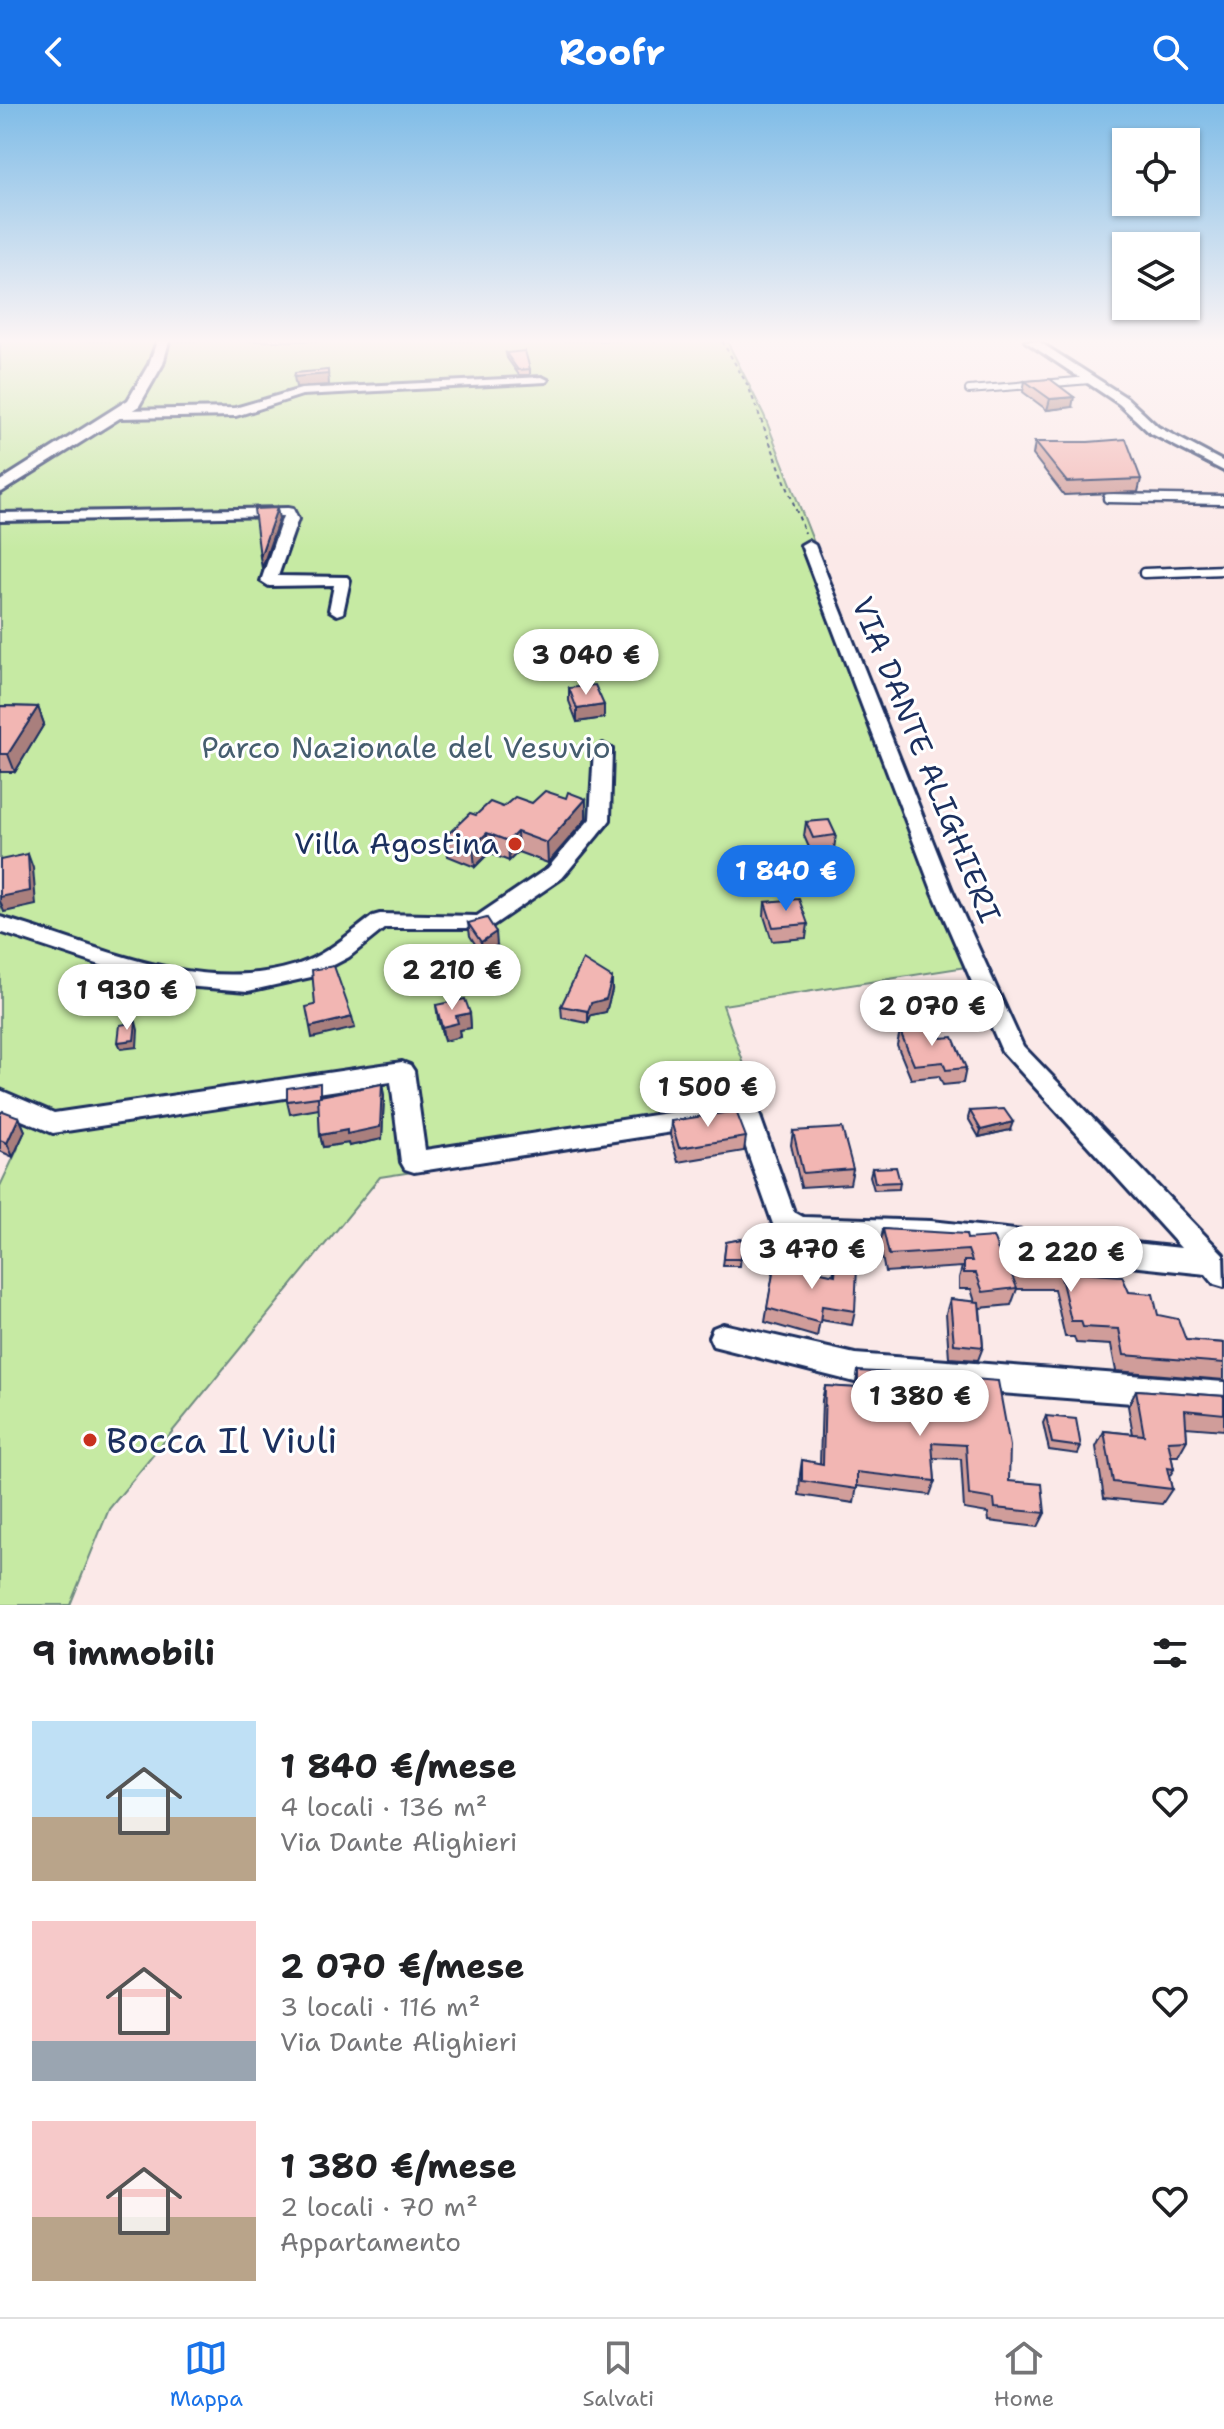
<!DOCTYPE html>
<html lang="it">
<head>
<meta charset="utf-8">
<style>
	:root { --surface:#fff; --page:#f2f2f2; --text:#202124; --muted:#757577; --line:#e0e0e0; --accent:#1a73e8 }
	body { margin:0; font-family:"Shantell Sans",sans-serif; background:var(--page); color:var(--text); height:100vh; display:flex; flex-direction:column; font-size:30px; white-space:nowrap }
	* { box-sizing:border-box; margin:0 }
	p { font-size:26px; color:var(--muted) }
	.icon { flex:none; width:44px; height:44px; fill:none; stroke:currentColor; stroke-width:2; stroke-linecap:round; stroke-linejoin:round }
	.map { position:relative; height:1501px; overflow:hidden }
	.details { display:flex; flex-direction:column; background:var(--surface); flex:1 }
	.details>* { flex:none }
	.tools { position:absolute; left:1112px; top:24px; display:grid; gap:16px }
	.tools a { display:grid; place-items:center; width:88px; height:88px; border-radius:0px; background:var(--surface); box-shadow:0 2px 6px #0004; font-size:40px }
	.price { position:absolute; translate:-50% -68px; padding:0 18px; border-radius:28px; background:#fff; color:#222; font-size:26px; line-height:52px; filter:drop-shadow(0 2px 4px #0008) }
	.price::after { content:''; position:absolute; left:50%; top:48px; width:24px; height:18px; margin-left:-12px; background:inherit; clip-path:polygon(0 0,100% 0,50% 100%) }
	.price.active { background:var(--accent); color:#fff }
	ul { padding:0; list-style:none }
	li { display:flex; align-items:center; gap:24px; height:200px; padding:0 32px }
	li span { display:grid; place-items:center; flex:none; width:224px; height:160px; border-radius:0px; color:#555 }
	li>.icon { margin-inline-start:auto }
	span .icon { width:96px; height:96px; fill:#fffc; stroke-width:1 }
	li b { font-size:34px }
	h2 { display:flex; justify-content:space-between; align-items:center; height:96px; padding:0 32px; font-size:34px }
	header { display:flex; justify-content:space-between; align-items:center; height:104px; padding:0 32px; background:var(--accent); color:#fff; font-size:36px; font-weight:700 }
	.menu { display:flex; justify-content:space-around; align-items:center; height:112px; border-top:2px solid var(--line); background:var(--surface); font-size:22px; color:var(--muted) }
	.menu a { display:grid; justify-items:center; gap:4px }
	.menu .active { color:var(--accent) }
	.map>svg:first-child { display:block }
	.green { fill:#c6eaa3; stroke:#708c80; stroke-width:2 }
	.lines { fill:none; stroke-linecap:round; stroke-linejoin:round }
	.service-far1-casing { stroke:#1b2f5e; stroke-width:10 }
	.service-casing { stroke:#1b2f5e; stroke-width:13 }
	.minor-casing { stroke:#1b2f5e; stroke-width:6 }
	.tertiary-casing { stroke:#1b2f5e; stroke-width:6 }
	.path { stroke:#1b2f5e; stroke-width:2; stroke-dasharray:4 4; stroke-linecap:butt }
	.service-far1 { stroke:#fff; stroke-width:6 }
	.service { stroke:#fff; stroke-width:8 }
	.minor { fill:#fff; fill-rule:evenodd }
	.tertiary { fill:#fff; fill-rule:evenodd }
	.wall { fill:#d09d9a; stroke:#1b2f5e; stroke-width:2 }
	.shaded-wall { fill:#a97f7d; stroke:#1b2f5e; stroke-width:2 }
	.building { fill:#f2b6b3; stroke:#1b2f5e; stroke-width:2 }
	.poi-dot { fill:#c8321e; stroke:#fff; stroke-width:3 }
	.labels { text-anchor:middle; stroke-width:6; stroke-linejoin:round; paint-order:stroke }
	.park-label { font-size:30px; fill:#465e6f; stroke:#fff }
	.street-label { font-size:30px; fill:#1b2f5e; stroke:#fff }
	.poi-label { font-size:30px; fill:#1b2f5e; stroke:#fff; text-anchor:end }
	.near-poi-label { font-size:36px; fill:#1b2f5e; stroke:#fff; text-anchor:start }
</style>
</head>
<body>
<header><svg class="icon" aria-label="back" viewBox="0 0 24 24"><path d="M15 5l-7 7 7 7"/></svg>Roofr<svg class="icon" aria-label="search" viewBox="0 0 24 24"><circle cx="10" cy="10" r="6"/><path d="M15 15l6 6"/></svg></header>
<div class="map">
<svg width="1224" height="1501" viewBox="0 0 1224 1501">
	<rect width="100%" height="100%" fill="#fbe9e8"/>
	<filter id="ink" filterUnits="userSpaceOnUse"><feTurbulence type="fractalNoise" baseFrequency=".0125" numOctaves="2"/><feDisplacementMap in="SourceGraphic" scale="16" xChannelSelector="R" yChannelSelector="G"/><feConvolveMatrix kernelMatrix="1 2 1 2 8 2 1 2 1" color-interpolation-filters="sRGB"/></filter>
	<g filter="url(#ink)">
		<!-- green -->
		<path class="green" d="M0 237H727L764 311 903 667 985 860 723 901 763 1014 380 1073 109 1405 70 1501H0V1082L18 1044 9 1022 0 1015Z"/>
		<g class="lines">
			<defs>
				<path id="service-far1" d="M969 286 1090 276"/>
				<g id="service">
					<path d="M1108 394 1224 396"/>
					<path d="M1144 469 1224 466"/>
				</g>
				<g id="minor">
					<path d="M1025 237H1038L1127 294 1158 323 1224 358V367L1150 329 1119 300Z"/>
					<path d="M542 273 548 276 546 278 302 291 236 312 120 314 114 310 120 306 235 304 301 285Z"/>
					<path d="M288 404 293 405 298 415 278 472 347 473 350 476 343 509 337 511 329 506 334 481 269 482 261 477 283 412 0 417V409Z"/>
					<path d="M808 437 815 441 952 786 1023 942 1223 1150 1224 1183 1214 1180 1206 1170 931 1141 800 1135 774 1123 737 1018 414 1068 405 1065 401 1058 391 978 53 1029 0 1007V986L54 1009 402 958 410 961 414 967 425 1046 746 997 755 1000 758 1007 794 1108 803 1113 931 1117 1181 1144 1002 947 932 786 801 441Z"/>
					<path d="M603 640 612 645 610 716 607 720 562 774 489 824H385L349 853 311 873 248 887 158 880 0 828V813C96 840 195 892 296 861 325 852 349 830 373 812L380 810 477 812 548 764 590 715 594 645Z"/>
					<path d="M723 1220 855 1250 1224 1278V1306L855 1278 713 1242 709 1233 713 1224Z"/>
				</g>
				<path id="tertiary" d="M157 237H169L163 260 139 302 0 389V377L128 296 149 260Z"/>
			</defs>
			<!-- service-far1 casing -->
			<use href="#service-far1" class="service-far1-casing"/>
			<!-- service casing -->
			<use href="#service" class="service-casing"/>
			<!-- minor casing -->
			<use href="#minor" class="minor-casing"/>
			<!-- tertiary casing -->
			<use href="#tertiary" class="tertiary-casing"/>
			<!-- path -->
			<path class="path" d="M722 237 748 282 805 429"/>
			<!-- service-far1 -->
			<use href="#service-far1" class="service-far1"/>
			<!-- service -->
			<use href="#service" class="service"/>
			<!-- minor -->
			<use href="#minor" class="minor"/>
			<!-- tertiary -->
			<use href="#tertiary" class="tertiary"/>
		</g>
		<!-- wall -->
		<g class="wall">
			<path d="M506 249 530 265V271H519L507 254Z"/>
			<path d="M1025 277 1072 303 1047 306 1023 288Z"/>
			<path d="M1035 338H1088L1141 375 1138 388 1064 391 1033 351Z"/>
			<path d="M569 584 604 614 577 618 569 597Z"/>
			<path d="M0 602 38 603 44 620 15 668H0Z"/>
			<path d="M532 699 586 715 548 759 518 748 509 757 489 749 475 763 448 752 446 732 476 711 503 703Z"/>
			<path d="M806 718 836 731 834 745 811 748 804 732Z"/>
			<path d="M765 798 808 820 806 834 772 837 764 812Z"/>
			<path d="M468 819 497 841 482 851 470 832Z"/>
			<path d="M612 886 606 908 591 911 588 919 562 914 561 902Z"/>
			<path d="M436 901 470 909 471 924 459 926 460 933 444 937 438 915Z"/>
			<path d="M900 927 941 934 966 964 963 979 943 981 939 972 911 975 897 941Z"/>
			<path d="M382 980 384 992 382 1035 349 1042 348 1039 323 1043 320 1031 319 1005 290 1010 287 997Z"/>
			<path d="M970 1007 1010 1026 979 1033 968 1014Z"/>
			<path d="M0 1010 19 1013 25 1027 13 1053 0 1047Z"/>
			<path d="M671 1017 746 1033 744 1047 678 1058 670 1031Z"/>
			<path d="M793 1027 853 1065 850 1080 801 1083 791 1041Z"/>
			<path d="M872 1064 900 1078 899 1085 874 1086 870 1072Z"/>
			<path d="M883 1125 967 1135 1001 1154 1033 1156 1039 1138 1063 1168 1129 1188 1186 1236 1224 1239V1276L1116 1267 1111 1241 1076 1239 1074 1233H1065L1054 1185H1017L1011 1201 980 1204 983 1243 978 1256 949 1254 946 1209 950 1195 975 1198 971 1185H959V1174L962 1163 885 1168 880 1142Z"/>
			<path d="M742 1135 740 1162H723L726 1138Z"/>
			<path d="M775 1158 833 1171 836 1159 855 1207 852 1221 820 1216 817 1233 765 1218Z"/>
			<path d="M858 1267 897 1309 935 1313 931 1287 935 1272 1009 1377 1045 1409 1038 1423 989 1417 988 1409 964 1405 961 1355 933 1354 935 1377 930 1391 857 1382 854 1399 799 1391 800 1370 802 1356 820 1360 822 1296 825 1282 855 1284Z"/>
			<path d="M1136 1286 1224 1292V1326L1186 1323 1187 1336 1178 1352H1171L1174 1365 1169 1373 1172 1385 1162 1400 1104 1394 1096 1343 1104 1327 1133 1330 1128 1302Z"/>
			<path d="M1046 1312 1081 1343 1078 1350 1049 1346 1043 1319Z"/>
		</g>
		<!-- shaded-wall -->
		<g class="shaded-wall">
			<path d="M328 266 329 281 296 283 294 273Z"/>
			<path d="M1074 293 1072 303 1047 306 1050 295Z"/>
			<path d="M277 404 279 415 262 464 260 453Z"/>
			<path d="M604 601V614L577 618V605Z"/>
			<path d="M38 603 44 620 15 668 8 650Z"/>
			<path d="M586 695V715L548 759 547 739Z"/>
			<path d="M517 728 518 748 509 757 508 737Z"/>
			<path d="M487 729 489 749 475 763 473 743Z"/>
			<path d="M28 750 33 764 36 801 4 808 0 797V793Z"/>
			<path d="M496 828 497 841 482 851 481 838Z"/>
			<path d="M612 874V886L606 908 591 911 588 919V907L591 899Z"/>
			<path d="M470 909 471 924 459 926 460 933 444 937 442 923 456 912Z"/>
			<path d="M352 913 355 924 312 934 310 923Z"/>
			<path d="M136 918 138 926 137 943 121 945 118 938Z"/>
			<path d="M382 980 384 992 382 1035 349 1042 348 1039 323 1043 320 1031 347 1026Z"/>
			<path d="M19 1013 25 1027 13 1053 7 1039Z"/>
			<path d="M1013 1018 1010 1026 979 1033 981 1026Z"/>
		</g>
		<!-- building -->
		<g class="building">
			<path d="M525 247 530 265 518 266 506 249Z"/>
			<path d="M328 266V270L294 273 295 269Z"/>
			<path d="M1050 275 1074 293 1050 295 1025 277Z"/>
			<path d="M1126 335 1141 375 1067 378 1035 338H1088Z"/>
			<path d="M277 404 260 453 254 405Z"/>
			<path d="M595 581 604 601 577 605 569 584Z"/>
			<path d="M0 602 38 603 8 650H0Z"/>
			<path d="M545 687 566 694 568 688 586 695 547 739 517 728 508 737 487 729 473 743 446 732 470 709 476 711 490 698 503 703 515 693 532 699Z"/>
			<path d="M829 716 836 731 813 734 806 718Z"/>
			<path d="M28 750 30 787 0 793V756Z"/>
			<path d="M799 795 808 820 773 823 765 798Z"/>
			<path d="M487 814 496 828 481 838 468 819Z"/>
			<path d="M583 856 612 874 606 895 591 899 588 907 561 902Z"/>
			<path d="M334 862 352 913 310 923 306 903 315 901 312 866Z"/>
			<path d="M465 895 470 909 456 912 458 919 442 923 436 901Z"/>
			<path d="M136 918 134 936 118 938 120 921Z"/>
			<path d="M937 923 941 934 953 933 966 964 946 966 943 958 914 961 900 927Z"/>
			<path d="M320 979V992L382 980 380 1023 347 1030V1026L320 1031 318 993 287 997V984Z"/>
			<path d="M1004 1005 1013 1018 981 1026 970 1007Z"/>
			<path d="M3 1007 19 1013 7 1039 0 1036V1010Z"/>
			<path d="M736 1007 746 1033 679 1044 671 1017Z"/>
			<path d="M842 1024 853 1065 803 1069 793 1027Z"/>
			<path d="M896 1063 900 1078 875 1079 872 1064Z"/>
			<path d="M883 1125 966 1130 967 1135 993 1133 1001 1154 1040 1156 1039 1138 1060 1140 1063 1168 1122 1172 1129 1188 1153 1190 1158 1211 1178 1215 1186 1236 1224 1239V1259L1124 1251 1119 1225 1083 1223 1081 1217H1071L1060 1169H1011L1017 1184 983 1188 976 1169H964V1157H972L968 1146 889 1151Z"/>
			<path d="M742 1135 741 1155H724L726 1138Z"/>
			<path d="M775 1158 835 1171 836 1159 857 1163 855 1207 822 1202 820 1219 767 1204Z"/>
			<path d="M950 1195 979 1198 983 1243 954 1240Z"/>
			<path d="M858 1267 893 1269 897 1309 942 1314 935 1272 998 1277 1010 1342 1009 1377 1042 1380 1045 1409 995 1404 994 1395 969 1391 966 1341 932 1339 935 1377 857 1368V1385L802 1377V1356L823 1360 825 1282 858 1284Z"/>
			<path d="M1136 1286 1224 1292V1310L1185 1306 1187 1336 1168 1337 1174 1365 1167 1364 1172 1385 1113 1378 1104 1327 1144 1331Z"/>
			<path d="M1046 1312 1076 1315 1081 1343 1052 1339Z"/>
		</g>
	</g>
	<!-- sky -->
	<linearGradient id="sky" x2="0" y2="1"><stop stop-color="#7fbce7"/><stop offset="0.53" stop-color="#fdf5f5"/><stop offset="1" stop-color="#fdf5f5" stop-opacity="0"/></linearGradient>
	<rect width="1224" height="447" fill="url(#sky)"/>
	<!-- markers -->
	<g class="poi-dot">
		<circle cx="515" cy="740" r="8"/>
		<circle cx="90" cy="1336" r="8"/>
	</g>
	<g class="labels">
		<!-- park labels -->
		<g class="park-label">
			<text x="406" y="654">Parco Nazionale del Vesuvio</text>
		</g>
		<!-- street labels -->
		<g class="street-label">
			<text transform="translate(926 656) rotate(68)" y="10">VIA DANTE ALIGHIERI</text>
		</g>
		<!-- poi labels -->
		<g class="poi-label">
			<text x="499" y="750">Villa Agostina</text>
		</g>
		<!-- near-poi labels -->
		<g class="near-poi-label">
			<text x="106" y="1349">Bocca Il Viuli</text>
		</g>
	</g>
</svg>
<div class="tools">
<a><svg class="icon" aria-label="locate" viewBox="0 0 24 24"><circle cx="12" cy="12" r="6"/><path d="M12 2v4M12 18v4M2 12h4M18 12h4"/></svg></a>
<a><svg class="icon" aria-label="layers" viewBox="0 0 24 24"><path d="M12 4l9 5-9 5-9-5zM3 14l9 5 9-5"/></svg></a>
</div>
<b class="price" style="left:586px;top:593px">3 040 €</b>
<b class="price active" style="left:786px;top:809px">1 840 €</b>
<b class="price" style="left:452px;top:908px">2 210 €</b>
<b class="price" style="left:127px;top:928px">1 930 €</b>
<b class="price" style="left:932px;top:944px">2 070 €</b>
<b class="price" style="left:708px;top:1025px">1 500 €</b>
<b class="price" style="left:812px;top:1187px">3 470 €</b>
<b class="price" style="left:1071px;top:1190px">2 220 €</b>
<b class="price" style="left:920px;top:1334px">1 380 €</b>
</div>
<section class="details">
<h2>9 immobili<svg class="icon" aria-label="filters" viewBox="0 0 24 24"><path d="M4 7h16M4 17h16"/><circle cx="9" cy="7" r="2"/><circle cx="15" cy="17" r="2"/></svg></h2>
<ul>
<li><span style="background:linear-gradient(#bfe0f5 60%,#b9a48a 0)"><svg class="icon" aria-label="home" viewBox="0 0 24 24"><path d="M3 11l9-7 9 7M6 9v11h12V9"/></svg></span><div><b>1 840 €/mese</b><p>4 locali · 136 m²</p><p>Via Dante Alighieri</p></div><svg class="icon" aria-label="heart" viewBox="0 0 24 24"><path d="M12 20l-8-8c-3-5 5-10 8-4 3-6 11-1 8 4z"/></svg></li>
<li><span style="background:linear-gradient(#f6c9c9 75%,#9aa5b1 0)"><svg class="icon" aria-label="home" viewBox="0 0 24 24"><path d="M3 11l9-7 9 7M6 9v11h12V9"/></svg></span><div><b>2 070 €/mese</b><p>3 locali · 116 m²</p><p>Via Dante Alighieri</p></div><svg class="icon" aria-label="heart" viewBox="0 0 24 24"><path d="M12 20l-8-8c-3-5 5-10 8-4 3-6 11-1 8 4z"/></svg></li>
<li><span style="background:linear-gradient(#f6c9c9 60%,#b9a48a 0)"><svg class="icon" aria-label="home" viewBox="0 0 24 24"><path d="M3 11l9-7 9 7M6 9v11h12V9"/></svg></span><div><b>1 380 €/mese</b><p>2 locali · 70 m²</p><p>Appartamento</p></div><svg class="icon" aria-label="heart" viewBox="0 0 24 24"><path d="M12 20l-8-8c-3-5 5-10 8-4 3-6 11-1 8 4z"/></svg></li>
</ul>
</section>
<nav class="menu">
<a class="active"><svg class="icon" aria-label="map" viewBox="0 0 24 24"><path d="M3 6l6-2 6 2 6-2v14l-6 2-6-2-6 2zM9 4v14M15 6v14"/></svg>Mappa</a>
<a><svg class="icon" aria-label="saved" viewBox="0 0 24 24"><path d="M7 4h10v16l-5-4-5 4z"/></svg>Salvati</a>
<a><svg class="icon" aria-label="home" viewBox="0 0 24 24"><path d="M3 11l9-7 9 7M6 9v11h12V9"/></svg>Home</a>
</nav>
</body>
</html>
